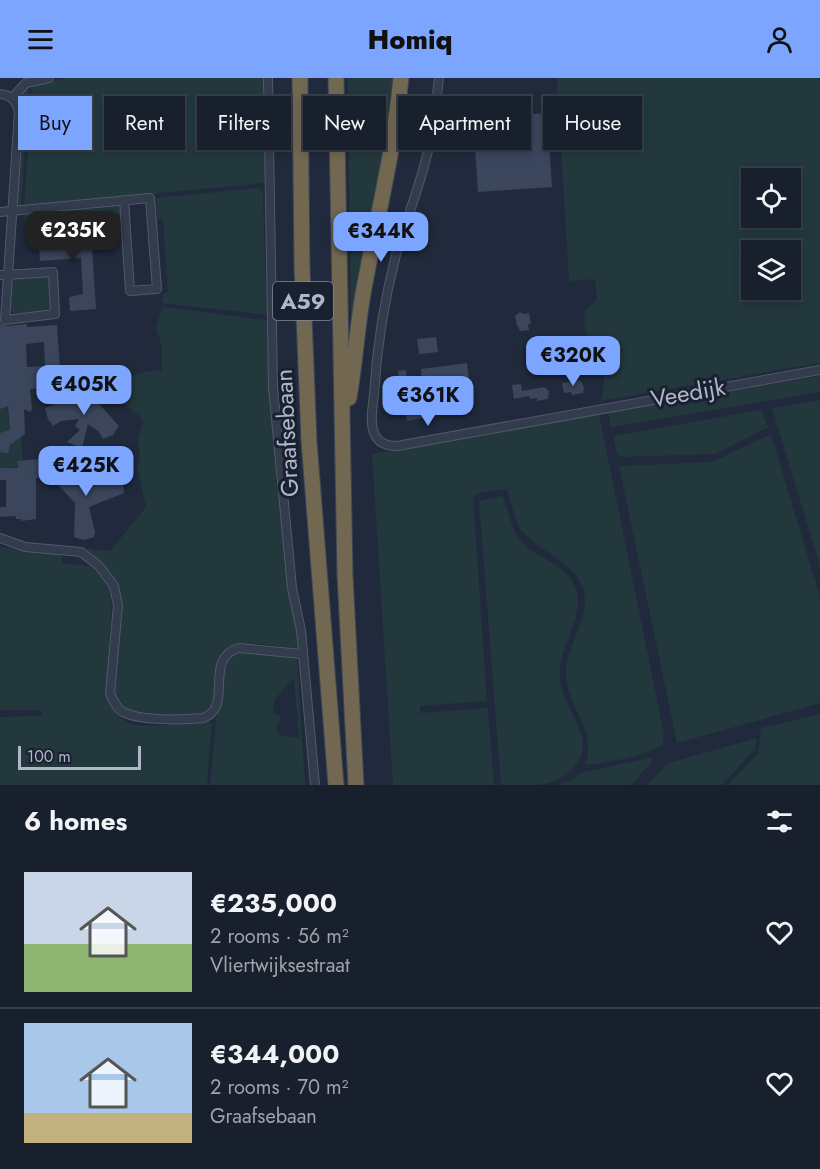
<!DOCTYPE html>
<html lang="en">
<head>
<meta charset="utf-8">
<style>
	:root { --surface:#18202d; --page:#212835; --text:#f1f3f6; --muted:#9fa3aa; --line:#363e49; --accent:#7ca5ff }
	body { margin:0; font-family:Jost,sans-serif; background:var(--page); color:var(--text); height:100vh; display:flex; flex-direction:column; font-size:22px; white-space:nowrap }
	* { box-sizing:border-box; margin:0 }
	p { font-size:20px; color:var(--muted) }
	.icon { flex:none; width:33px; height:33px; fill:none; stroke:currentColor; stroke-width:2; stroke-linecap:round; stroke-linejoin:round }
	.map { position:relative; height:707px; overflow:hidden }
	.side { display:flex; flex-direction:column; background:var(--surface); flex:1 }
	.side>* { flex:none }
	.hud { position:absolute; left:18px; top:18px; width:784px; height:54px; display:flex; gap:12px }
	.controls { position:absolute; left:741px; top:90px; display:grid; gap:12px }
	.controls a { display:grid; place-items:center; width:60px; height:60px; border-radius:0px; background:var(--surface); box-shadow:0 3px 9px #0003,0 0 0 2px var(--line); font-size:30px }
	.scale { position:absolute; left:18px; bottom:15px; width:123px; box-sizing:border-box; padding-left:6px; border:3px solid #aeb6c8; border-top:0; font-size:16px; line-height:21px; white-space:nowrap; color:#aeb6c8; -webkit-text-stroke:4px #192130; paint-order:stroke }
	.price { position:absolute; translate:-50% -51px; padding:0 14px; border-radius:12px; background:var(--accent); color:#111; font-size:20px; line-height:39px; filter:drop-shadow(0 2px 3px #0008) }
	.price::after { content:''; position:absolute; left:50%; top:36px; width:18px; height:14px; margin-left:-9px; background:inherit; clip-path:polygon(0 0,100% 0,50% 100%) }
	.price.selected { background:#222; color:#fff }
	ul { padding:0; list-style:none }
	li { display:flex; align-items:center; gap:18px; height:150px; padding:0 24px }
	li+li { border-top:2px solid var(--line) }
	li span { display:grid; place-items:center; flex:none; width:168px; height:120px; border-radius:0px; color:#555 }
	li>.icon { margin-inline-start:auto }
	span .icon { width:72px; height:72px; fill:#fffc; stroke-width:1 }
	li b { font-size:26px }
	h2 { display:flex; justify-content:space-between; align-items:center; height:72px; padding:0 24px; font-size:26px }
	.tag { padding:0 21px; border-radius:0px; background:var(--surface); box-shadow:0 3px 9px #0003,0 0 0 2px var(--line); font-size:21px; line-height:54px }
	.tag.selected { background:var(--accent); color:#111 }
	header { display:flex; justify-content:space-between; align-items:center; height:78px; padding:0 24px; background:var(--accent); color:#111; font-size:27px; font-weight:800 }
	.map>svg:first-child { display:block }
	.green { fill:#22383d; fill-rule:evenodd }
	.building { fill:#3b465c; fill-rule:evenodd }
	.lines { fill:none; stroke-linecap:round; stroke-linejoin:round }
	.minor-casing { stroke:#515969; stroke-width:10 }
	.motorway-casing { stroke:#3e4656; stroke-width:17 }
	.minor { stroke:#333c4c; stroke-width:8 }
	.motorway { stroke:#726750; stroke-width:15 }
	.labels { text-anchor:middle; stroke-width:6; stroke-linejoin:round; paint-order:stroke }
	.shield { fill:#192130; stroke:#81899a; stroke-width:1.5 }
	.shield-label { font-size:22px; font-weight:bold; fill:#aeb6c8 }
	.street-label { font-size:24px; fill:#aeb6c8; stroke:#192130 }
</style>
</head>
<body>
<header><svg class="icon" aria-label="menu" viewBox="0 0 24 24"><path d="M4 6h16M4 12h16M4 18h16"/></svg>Homiq<svg class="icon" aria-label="person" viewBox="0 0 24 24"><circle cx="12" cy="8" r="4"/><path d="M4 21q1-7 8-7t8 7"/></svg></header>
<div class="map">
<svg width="820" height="707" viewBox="0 0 820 707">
	<rect width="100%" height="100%" fill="#202a3c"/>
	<!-- green -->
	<g class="green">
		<path d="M67 0H263L265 105 24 128 32 6Z"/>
		<path d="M348 0H396L351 273 348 4Z"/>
		<path d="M557 0H820V285L600 323C603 313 606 304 603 294 598 280 580 250 585 235 587 229 594 226 597 220L595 201 569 203ZM752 100H790V140H752ZM790 172V212H752V172Z"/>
		<path d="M29 7 21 128 18 126 17 122 23 37 20 17Z"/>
		<path d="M258 110 262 112 263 118 267 237 162 225 163 216 168 214 163 141H157L156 120Z"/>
		<path d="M118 127 122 136 24 145 25 135Z"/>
		<path d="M45 198 51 204V230L46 234 12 235C8 228 10 222 10 215 12 193 28 199 45 198Z"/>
		<path d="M162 229 267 242 276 400 287 495 300 566 296 571C277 569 232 557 220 576 216 596 221 628 199 637L141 640 125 635 113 616 120 523 100 486 86 471 110 473 146 429 137 390 140 380 138 361 143 344C140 336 132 334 127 327 124 323 123 318 124 313 126 294 146 293 162 292V268L156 250Z"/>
		<path d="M820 298V314L611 349 608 335Z"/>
		<path d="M820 322V488L772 330Z"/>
		<path d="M0 325H7L9 347H20L23 382 18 383 17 389 0 390Z"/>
		<path d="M761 332 768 349 715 376 621 379 617 376 613 358Z"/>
		<path d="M599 336 664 656 662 667C641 680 609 684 585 687 598 652 567 630 566 596 565 566 594 538 582 508 570 480 540 475 522 453 513 442 512 424 507 411L479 415 473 419 487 623 420 628V635L488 630 494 707H393L372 376Z"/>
		<path d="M771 356 820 519V625L677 665 619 388 712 384Z"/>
		<path d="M502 418C510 433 510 451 522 464 536 480 561 484 572 503 590 531 562 562 560 591 558 616 573 633 581 655 591 683 563 705 537 707 525 707 513 707 501 707L479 423Z"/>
		<path d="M0 469 62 474V485L95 489 109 508 112 517 107 610C116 670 169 640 209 643L212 645 207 707H0V639L42 638 41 632H0Z"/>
		<path d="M239 572 297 578 305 707H210L216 641C224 624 217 595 228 581 230 577 235 574 239 572ZM294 600 299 660 279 657 277 648 281 638 273 635 274 622Z"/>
		<path d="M820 636V707H728L758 676 761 650Z"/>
		<path d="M757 660 755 672 750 676 722 707H647L668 685Z"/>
		<path d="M649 680 654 681 631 707H557L573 701 580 695Z"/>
	</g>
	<!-- building -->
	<g class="building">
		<path d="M547 35 552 109 478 114 473 40Z"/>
		<path d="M91 153 96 231 70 233 69 219 83 216 81 180 40 183 38 156Z"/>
		<path d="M520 234 523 236 529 235 531 246H528L529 252 520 253 518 248H517L515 238Z"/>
		<path d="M0 246 6 248 27 246V249L57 247 60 290H63L64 309 30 311 32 331 30 334 24 331 25 356 10 367 8 375 0 374V355L10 352 8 328 0 331ZM44 264 45 288 27 289 26 266Z"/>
		<path d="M436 259 438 274 419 276 417 261Z"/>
		<path d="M467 285 469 301 456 303 460 328 425 334 426 338H422V340L407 343 404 325 412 324 411 317 423 315 421 291Z"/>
		<path d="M94 287 104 288 105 291 112 296 110 300 106 306 84 307Z"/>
		<path d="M406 292 407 302 399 303 398 293Z"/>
		<path d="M580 302 584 309 583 315 572 317 571 314 564 315 562 305Z"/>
		<path d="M521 306 522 313 544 309 549 313 548 321 537 323V320L530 321 529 318 514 321 512 307Z"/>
		<path d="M105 307 99 318 100 327 119 348 113 357 103 361 98 353 88 346 82 370 67 364 80 352 75 348 79 341 61 343 53 348 48 341 45 330Z"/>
		<path d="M40 381 43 400H36V441L21 443V441H16V438L0 439V429H6V402H0V390H18L17 383Z"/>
		<path d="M65 385 76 400H91L90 404H96L99 406 116 397 123 405 124 415 89 429 95 454 94 459 84 462 74 459 75 425 50 398 55 393 56 389Z"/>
	</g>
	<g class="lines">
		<defs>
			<g id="minor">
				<path d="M268 0 273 309 292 510 301 552 315 707"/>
				<path d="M439 0C436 27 433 54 426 81 418 113 405 145 396 177 384 223 377 268 374 316 373 328 369 345 375 357 379 366 388 368 397 368L820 292"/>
				<path d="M0 16C11 17 17 23 19 34L5 242 55 236 53 194 7 197H0"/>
				<path d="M12 20 26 5 49 0"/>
				<path d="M0 134 150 120 157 211 130 213 124 122"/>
				<path d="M0 460 25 469 81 474 99 488 114 508 118 527 110 615C113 622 116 630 123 634 140 643 183 642 203 640 235 629 202 580 239 570L303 576"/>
			</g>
			<g id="motorway">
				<path d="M300 0 302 188 309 363 336 707"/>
				<path d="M336 0 345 497 356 707"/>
				<path d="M349 320C355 286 357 251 363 216 376 144 394 73 401 0"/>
			</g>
		</defs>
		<!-- minor casing -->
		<use href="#minor" class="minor-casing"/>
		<!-- motorway casing -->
		<use href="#motorway" class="motorway-casing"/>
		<!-- minor -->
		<use href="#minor" class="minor"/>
		<!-- motorway -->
		<use href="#motorway" class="motorway"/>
	</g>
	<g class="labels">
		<!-- shield labels -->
		<rect class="shield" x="273" y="204" width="60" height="38" rx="4.5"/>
		<g class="shield-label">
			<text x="303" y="231">A59</text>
		</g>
		<!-- street labels -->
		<g class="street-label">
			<text transform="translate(688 315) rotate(-10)" y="8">Veedijk</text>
			<text transform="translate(287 355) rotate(-93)" y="8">Graafsebaan</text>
		</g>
	</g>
</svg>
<div class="controls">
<a><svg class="icon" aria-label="locate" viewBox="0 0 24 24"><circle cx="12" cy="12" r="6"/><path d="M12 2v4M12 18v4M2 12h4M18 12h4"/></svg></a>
<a><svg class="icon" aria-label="layers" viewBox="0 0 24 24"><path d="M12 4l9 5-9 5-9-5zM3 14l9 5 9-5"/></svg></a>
</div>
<div class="scale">100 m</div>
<b class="price selected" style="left:73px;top:184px">€235K</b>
<b class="price" style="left:381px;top:185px">€344K</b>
<b class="price" style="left:573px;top:309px">€320K</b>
<b class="price" style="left:84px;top:338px">€405K</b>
<b class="price" style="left:428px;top:349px">€361K</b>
<b class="price" style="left:86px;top:419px">€425K</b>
<div class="hud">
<a class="tag selected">Buy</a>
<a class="tag">Rent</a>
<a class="tag">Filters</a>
<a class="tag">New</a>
<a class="tag">Apartment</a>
<a class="tag">House</a>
</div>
</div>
<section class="side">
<h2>6 homes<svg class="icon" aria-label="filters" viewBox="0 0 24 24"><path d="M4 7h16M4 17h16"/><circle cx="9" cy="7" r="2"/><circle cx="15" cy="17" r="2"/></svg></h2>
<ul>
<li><span style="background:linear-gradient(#c9d6e8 60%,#8fb573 0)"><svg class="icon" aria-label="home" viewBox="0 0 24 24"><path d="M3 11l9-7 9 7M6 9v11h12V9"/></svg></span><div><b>€235,000</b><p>2 rooms · 56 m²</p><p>Vliertwijksestraat</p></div><svg class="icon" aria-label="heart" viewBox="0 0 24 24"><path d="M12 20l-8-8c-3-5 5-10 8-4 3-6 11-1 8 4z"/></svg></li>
<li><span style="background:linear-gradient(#a9c7e8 75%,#c2b280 0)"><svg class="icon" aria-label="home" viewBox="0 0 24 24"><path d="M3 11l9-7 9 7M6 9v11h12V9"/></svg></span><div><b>€344,000</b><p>2 rooms · 70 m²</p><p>Graafsebaan</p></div><svg class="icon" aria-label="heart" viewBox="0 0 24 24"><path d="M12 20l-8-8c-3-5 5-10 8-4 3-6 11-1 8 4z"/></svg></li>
</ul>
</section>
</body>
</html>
